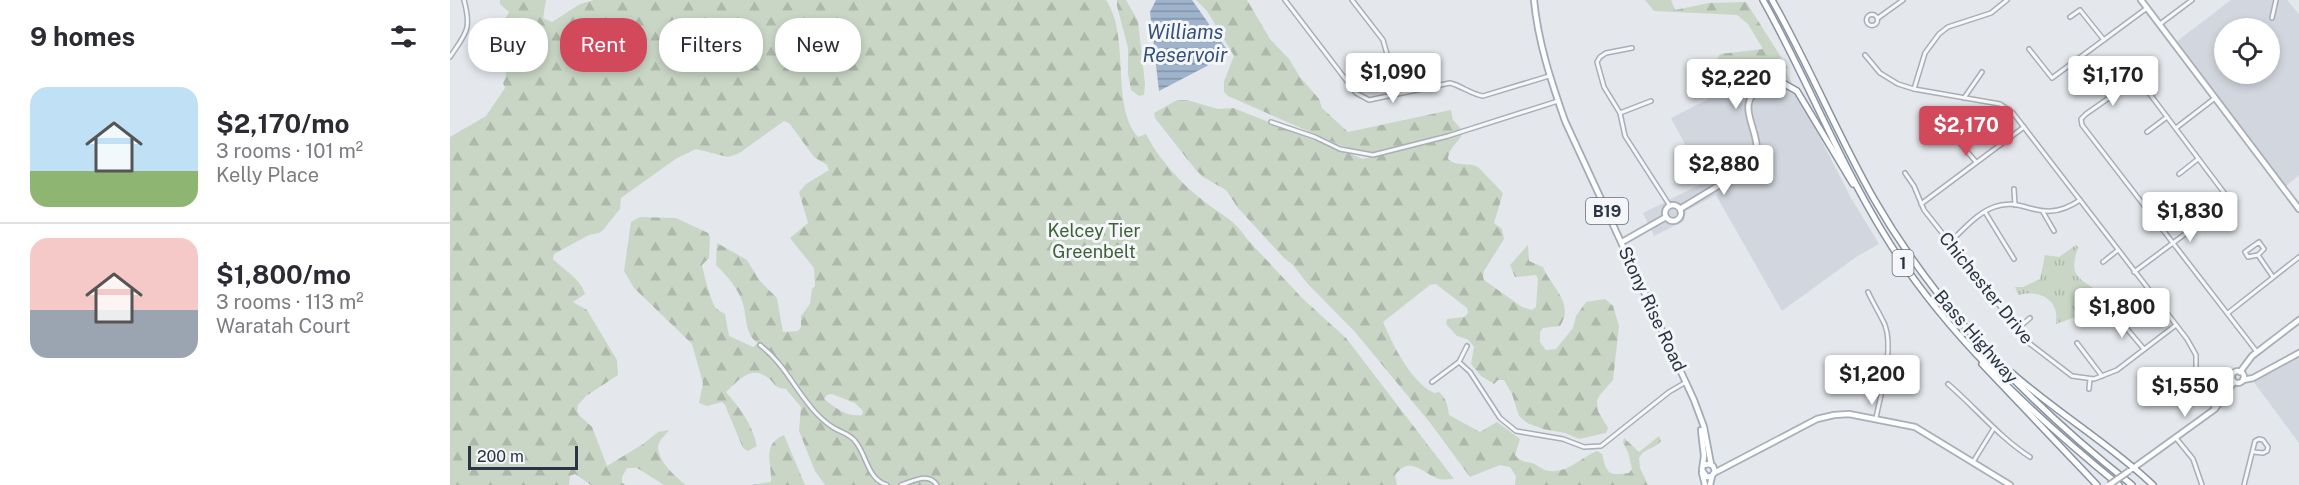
<!DOCTYPE html>
<html lang="en">
<head>
<meta charset="utf-8">
<style>
	:root { --surface:#fff; --page:#f7f7f7; --text:#2b2b33; --muted:#7c7c81; --line:#e1e1e2; --accent:#d1495b }
	body { margin:0; font-family:"Public Sans",sans-serif; background:var(--page); color:var(--text); height:100vh; display:flex; flex-direction:column; font-size:22px; white-space:nowrap }
	* { box-sizing:border-box; margin:0 }
	p { font-size:20px; color:var(--muted) }
	.icon { flex:none; width:33px; height:33px; fill:none; stroke:currentColor; stroke-width:2; stroke-linecap:round; stroke-linejoin:round }
	.map { position:relative; flex:1; overflow:hidden }
	.panel { display:flex; flex-direction:column; background:var(--surface); width:450px }
	.panel>* { flex:none }
	.banner { position:absolute; left:18px; top:18px; width:570px; height:54px; display:flex; gap:12px }
	.buttons { position:absolute; left:1764px; top:18px; display:grid; gap:12px }
	.buttons a { display:grid; place-items:center; width:66px; height:66px; border-radius:50%; background:var(--surface); box-shadow:0 3px 9px #0003; font-size:30px }
	.scale { position:absolute; left:18px; bottom:15px; width:110px; box-sizing:border-box; padding-left:6px; border:3px solid #2b3445; border-top:0; font-size:16px; line-height:21px; white-space:nowrap; color:#2b3445; -webkit-text-stroke:4px #f4f6f9; paint-order:stroke }
	.price { position:absolute; translate:-50% -51px; padding:0 14px; border-radius:6px; background:#fff; color:#222; font-size:20px; line-height:39px; filter:drop-shadow(0 2px 3px #0008) }
	.price::after { content:''; position:absolute; left:50%; top:36px; width:18px; height:14px; margin-left:-9px; background:inherit; clip-path:polygon(0 0,100% 0,50% 100%) }
	.price.on { background:var(--accent); color:#fff }
	ul { padding:0; list-style:none }
	li { display:flex; align-items:center; gap:18px; height:150px; padding:0 30px }
	li+li { border-top:2px solid var(--line) }
	li span { display:grid; place-items:center; flex:none; width:168px; height:120px; border-radius:18px; color:#555 }
	li>.icon { margin-inline-start:auto }
	span .icon { width:72px; height:72px; fill:#fffc; stroke-width:1 }
	li b { font-size:26px }
	h2 { display:flex; justify-content:space-between; align-items:center; height:72px; padding:0 30px; font-size:26px }
	.chip { padding:0 21px; border-radius:24px; background:var(--surface); box-shadow:0 3px 9px #0003; font-size:21px; line-height:54px }
	.chip.on { background:var(--accent); color:#fff }
	main { display:flex; flex:1; min-height:0 }
	.map>svg:first-child { display:block }
	.built { fill:#d2d6de; fill-rule:evenodd }
	.grass { fill:url(#grass-tufts) }
	.forest { fill:url(#forest-firs); fill-rule:evenodd }
	.water { fill:url(#water-rules) }
	.lines { fill:none; stroke-linecap:round; stroke-linejoin:round }
	.street-casing { stroke:#a9aeb7; stroke-width:6 }
	.secondary-casing { stroke:#a9aeb7; stroke-width:8 }
	.primary-casing { stroke:#a3abb8; stroke-width:8 }
	.highway-casing { stroke:#8b94a3; stroke-width:8 }
	.street { stroke:#f7f8fa; stroke-width:3 }
	.secondary { stroke:#fff; stroke-width:4.5 }
	.primary { stroke:#fff; stroke-width:4.5 }
	.highway { stroke:#fff; stroke-width:5 }
	.secondary-bridge-casing { stroke:#a9aeb7; stroke-width:8; stroke-linecap:butt }
	.secondary-bridge { stroke:#fff; stroke-width:4.5 }
	.labels { text-anchor:middle; stroke-width:6; stroke-linejoin:round; paint-order:stroke }
	.shield { fill:#f4f6f9; stroke:#676e7b; stroke-width:1.5 }
	.shield-label { font-size:16px; font-weight:bold; fill:#2b3445 }
	.park-label { font-size:18px; fill:#3f6138; stroke:#f4f6f9 }
	.street-label { font-size:18px; fill:#2b3445; stroke:#f4f6f9 }
	.water-label { font-size:20px; font-style:italic; fill:#34527a; stroke:#f4f6f9 }
</style>
</head>
<body>
<main>
<section class="panel">
<h2>9 homes<svg class="icon" aria-label="filters" viewBox="0 0 24 24"><path d="M4 7h16M4 17h16"/><circle cx="9" cy="7" r="2"/><circle cx="15" cy="17" r="2"/></svg></h2>
<ul>
<li><span style="background:linear-gradient(#bfe0f5 70%,#8fb573 0)"><svg class="icon" aria-label="home" viewBox="0 0 24 24"><path d="M3 11l9-7 9 7M6 9v11h12V9"/></svg></span><div><b>$2,170/mo</b><p>3 rooms · 101 m²</p><p>Kelly Place</p></div></li>
<li><span style="background:linear-gradient(#f6c9c9 60%,#9aa5b1 0)"><svg class="icon" aria-label="home" viewBox="0 0 24 24"><path d="M3 11l9-7 9 7M6 9v11h12V9"/></svg></span><div><b>$1,800/mo</b><p>3 rooms · 113 m²</p><p>Waratah Court</p></div></li>
</ul>
</section>
<div class="map">
<svg width="1849" height="485" viewBox="0 0 1849 485">
	<defs>
		<pattern id="grass-tufts" width="24" height="20" patternUnits="userSpaceOnUse" patternTransform="scale(1.5)"><rect width="24" height="20" fill="#c9d6c5"/><path d="M3 7l-1-3M5 7V3M7 7l1-3M15 17l-1-3M17 17v-4M19 17l1-3" fill="none" stroke="#adb8ab"/></pattern>
		<pattern id="forest-firs" width="22" height="20" patternUnits="userSpaceOnUse" patternTransform="scale(1.5)"><rect width="22" height="20" fill="#c9d6c5"/><path d="M5 1l3.5 6h-7zM16 11l3.5 6h-7z" fill="#adb8ab"/></pattern>
		<pattern id="water-rules" width="6" height="5" patternUnits="userSpaceOnUse" patternTransform="scale(1.5)"><rect width="6" height="5" fill="#9fb4cc"/><path d="M0 2.5h6" fill="none" stroke="#8293a7"/></pattern>
	</defs>
	<rect width="100%" height="100%" fill="#e4e7ec"/>
	<!-- built -->
	<g class="built">
		<path d="M1781 0H1837L1849 14V175L1836 186 1726 42ZM1774 28H1820V74H1774Z"/>
		<path d="M1331 62 1401 198 1429 244 1406 257 1332 311 1266 195 1236 211 1234 221 1204 236 1193 213 1255 182 1221 118Z"/>
		<path d="M1849 356V443L1803 381Z"/>
	</g>
	<!-- grass -->
	<path class="grass" d="M1626 245 1628 247C1620 273 1624 277 1647 290L1634 318 1628 316 1606 324C1606 320 1607 313 1605 309 1600 294 1581 291 1568 295L1565 287H1573L1590 279 1595 255 1609 257Z"/>
	<!-- forest -->
	<g class="forest">
		<path d="M50 0H96L93 18 102 22 130 4 144 0H656C681 37 660 105 688 137L696 134C708 158 730 182 750 198 766 212 785 219 796 238L852 298 896 338 1004 479C1000 479 993 480 989 479 974 475 961 454 945 475L947 485H375L365 471 349 431 351 407 336 389C322 387 326 383 317 377 300 365 288 381 276 392 292 411 301 422 307 446L298 451 293 448 275 405 272 402 257 406 249 403 253 383 242 344 184 288 174 271 181 222 190 217 226 218 258 233 260 237 259 258 252 265C254 275 261 302 266 308 269 311 272 312 275 314L279 336 303 347 308 343C295 335 297 318 293 304 289 289 277 276 266 265L267 243 297 260 309 280 327 298 333 332 348 331 351 327V316L360 304 362 289 365 286 364 268 340 238 358 223 349 192 356 184 379 170 377 165 364 157 339 123 334 121 288 154 278 157 246 149 227 158 171 198 170 209 153 230 149 233 139 235 104 254 103 259C115 271 130 278 135 294L123 302 137 310 167 360 168 375 136 396 128 405 127 411 130 416 142 427 157 466 193 444 208 432 219 430C215 435 209 441 208 446 208 462 225 476 236 485H214L187 468H177L172 477V483L176 485H141L125 474 120 476 119 485H0V137L36 116 55 88 53 83 56 76V57L40 49 59 12 50 4ZM382 394 405 403 413 411 412 415C396 417 386 408 374 399L377 395Z"/>
		<path d="M676 0 688 21 695 84 694 95 689 96 681 90 678 74V48L667 6V0Z"/>
		<path d="M746 0H797L820 39 839 59 850 77 869 99 872 108 898 132 1001 110 1003 120 1013 131C1011 142 999 146 998 159 1006 167 1019 162 1028 167L1053 193 1044 223 1052 229 1054 239 1034 271 1033 276 1034 280 1072 307 1082 310 1086 307 1088 279 1086 275 1065 277 1060 265 1078 245 1079 261 1093 267C1101 287 1125 303 1110 326L1093 328 1090 332V342L1096 350 1106 349 1123 328 1126 316 1136 302 1155 299 1163 306 1169 326 1163 380 1149 396 1147 401 1148 411 1158 428 1156 433 1129 439 1115 433 1093 429 1077 423 1069 416 1062 394 1054 380H1048L1044 384 1031 376 1021 364 1024 347 1021 343 1017 339 1007 336 996 324 997 319 1014 317 1018 313 1017 308 986 284 980 285 933 322C943 345 960 381 984 393L989 392C996 398 998 406 999 415L1030 432 1047 422 1070 439 1065 455C1070 461 1075 462 1082 463 1086 464 1090 468 1095 470 1115 476 1130 458 1147 451L1152 454C1157 474 1158 476 1179 473L1182 469 1178 452 1173 443 1174 438 1189 452 1209 436 1211 441C1205 449 1194 448 1189 458L1190 468 1198 485H1065L1066 476 1060 467 1050 465 1020 477 981 424 905 332 857 283 843 265 834 258 788 208 776 190 753 177 745 169 705 118 704 113 727 100H737L768 109 783 108 913 159 924 156 890 145 778 96 774 92V81L784 56 757 11Z"/>
		<path d="M1195 0H1221L1225 10 1259 3 1296 2 1338 68 1293 87 1305 71 1264 65 1270 54 1313 49 1298 24 1287 15 1204 11Z"/>
		<path d="M334 435 355 485H301L321 482C322 462 311 445 334 435Z"/>
	</g>
	<!-- water -->
	<path class="water" d="M706 0H742L780 54 709 91 700 12Z"/>
	<g class="lines">
		<defs>
			<g id="street">
				<path d="M835 0 906 93 919 100 1000 83C1012 86 1021 94 1033 96L1099 76"/>
				<path d="M902 0 933 40 948 93"/>
				<circle cx="1422" cy="20" r="5.5"/>
				<path d="M1620 17 1630 10 1654 40"/>
				<path d="M1428 18 1453 0"/>
				<path d="M1822 18 1826 0"/>
				<path d="M1710 24 1742 0"/>
				<path d="M1182 48 1156 53 1150 57 1147 62 1154 87 1170 113 1175 136 1220 206"/>
				<path d="M1579 49 1602 78 1697 8"/>
				<path d="M1415 55 1430 73 1448 84 1464 89 1550 104 1563 113 1737 339 1746 355V377L1765 409"/>
				<path d="M0 57C16 33 22 30 14 0"/>
				<path d="M1464 89 1475 53 1489 34 1498 27 1541 13 1557 0"/>
				<path d="M1514 98 1532 72"/>
				<path d="M1170 113 1201 101"/>
				<path d="M821 122 865 137 890 149 923 155 998 136 1108 101"/>
				<path d="M1726 128 1765 98"/>
				<path d="M1697 132 1717 117"/>
				<path d="M1510 143 1526 162"/>
				<path d="M1455 173 1464 186 1474 210 1579 343 1622 376 1644 379 1667 370 1726 325"/>
				<path d="M1729 174 1748 159"/>
				<path d="M1564 189 1565 205"/>
				<path d="M1471 204 1574 127"/>
				<path d="M1535 212 1564 259"/>
				<path d="M1593 212 1604 231"/>
				<path d="M1499 243C1512 231 1527 213 1544 207 1575 195 1590 227 1630 200"/>
				<path d="M1808 255 1814 249 1809 242 1795 252 1798 257 1808 255 1823 277"/>
				<path d="M1653 262 1668 250"/>
				<path d="M1684 272 1774 205 1777 199 1775 194 1690 81 1686 79 1636 114 1631 119 1632 125 1807 352"/>
				<path d="M1418 292C1423 303 1430 314 1435 325 1444 350 1431 392 1426 418"/>
				<path d="M1778 313 1849 257"/>
				<path d="M1666 316 1694 349"/>
				<path d="M1567 329 1580 318"/>
				<path d="M1627 343 1652 376"/>
				<path d="M310 345C336 365 345 391 367 414 371 418 376 423 381 426 389 432 399 433 405 441 417 455 417 479 437 485"/>
				<path d="M1009 362 1017 346"/>
				<path d="M1437 365 1457 370"/>
				<path d="M1404 371 1433 378"/>
				<path d="M982 382 1009 362 1020 372 1050 418 1066 431 1113 439 1134 447 1151 446 1219 392 1236 382"/>
				<path d="M1498 384C1526 408 1549 437 1580 457"/>
				<path d="M1639 389 1640 379"/>
				<path d="M1726 438 1743 459 1752 485"/>
				<path d="M1523 462 1544 428"/>
				<path d="M451 485C464 481 478 472 487 485"/>
				<path d="M1794 485 1805 441 1809 439 1813 440 1818 447 1817 451 1813 453 1804 452"/>
			</g>
			<g id="secondary">
				<path d="M1691 0 1849 209"/>
				<path d="M1307 153C1309 126 1282 104 1314 85"/>
				<circle cx="1307" cy="159" r="6"/>
				<circle cx="1223" cy="213" r="8"/>
				<path d="M1230 209 1304 164"/>
				<path d="M1172 242 1216 217"/>
				<circle cx="1788" cy="377" r="6"/>
				<path d="M1790 372 1802 356 1849 320"/>
				<path d="M1793 380 1803 378 1849 353"/>
				<path d="M1682 469 1765 409 1784 382"/>
				<path d="M1264 473 1367 419 1384 415 1399 414 1465 427 1560 485"/>
			</g>
			<g id="primary">
				<path d="M1084 0C1088 42 1101 81 1115 121L1244 400 1254 427 1261 464"/>
				<path d="M1251 430 1254 456 1252 470 1257 477 1262 476 1265 471 1263 466 1259 464 1254 465"/>
				<path d="M1252 473 1255 485"/>
				<path d="M1260 485 1262 476"/>
			</g>
			<g id="highway">
				<path d="M1313 0C1356 77 1388 159 1434 234 1493 332 1581 413 1669 485"/>
				<path d="M1322 0C1359 65 1387 134 1424 199 1489 312 1581 405 1682 485"/>
				<path d="M1314 85 1331 82 1347 91 1403 184"/>
				<path d="M1532 364 1647 485"/>
				<path d="M1562 373C1607 413 1660 444 1703 485"/>
			</g>
		</defs>
		<!-- street casing -->
		<use href="#street" class="street-casing"/>
		<!-- secondary casing -->
		<use href="#secondary" class="secondary-casing"/>
		<!-- primary casing -->
		<use href="#primary" class="primary-casing"/>
		<!-- highway casing -->
		<use href="#highway" class="highway-casing"/>
		<!-- street -->
		<use href="#street" class="street"/>
		<!-- secondary -->
		<use href="#secondary" class="secondary"/>
		<!-- primary -->
		<use href="#primary" class="primary"/>
		<!-- highway -->
		<use href="#highway" class="highway"/>
		<defs>
			<path id="secondary-bridge" d="M1659 485 1679 471"/>
		</defs>
		<!-- secondary-bridge casing -->
		<use href="#secondary-bridge" class="secondary-bridge-casing"/>
		<!-- secondary-bridge -->
		<use href="#secondary-bridge" class="secondary-bridge"/>
	</g>
	<g class="labels">
		<!-- shield labels -->
		<g class="shield">
			<rect x="1136" y="198" width="42" height="26" rx="4.5"/>
			<rect x="1442.5" y="250" width="21" height="26" rx="4.5"/>
		</g>
		<g class="shield-label">
			<text x="1157" y="217">B19</text>
			<text x="1453" y="269">1</text>
		</g>
		<!-- park labels -->
		<g class="park-label">
			<text x="644" y="237">Kelcey Tier<tspan x="644" dy="21">Greenbelt</tspan></text>
		</g>
		<!-- street labels -->
		<g class="street-label">
			<text transform="translate(1536 288) rotate(51)" y="6">Chichester Drive</text>
			<text transform="translate(1202 309) rotate(65)" y="6">Stony Rise Road</text>
			<text transform="translate(1526 337) rotate(49)" y="6">Bass Highway</text>
		</g>
		<!-- water labels -->
		<g class="water-label">
			<text x="735" y="39">Williams<tspan x="735" dy="23">Reservoir</tspan></text>
		</g>
	</g>
</svg>
<div class="buttons">
<a><svg class="icon" aria-label="locate" viewBox="0 0 24 24"><circle cx="12" cy="12" r="6"/><path d="M12 2v4M12 18v4M2 12h4M18 12h4"/></svg></a>
</div>
<div class="scale">200 m</div>
<b class="price" style="left:943px;top:104px">$1,090</b>
<b class="price" style="left:1663px;top:107px">$1,170</b>
<b class="price" style="left:1286px;top:110px">$2,220</b>
<b class="price on" style="left:1516px;top:157px">$2,170</b>
<b class="price" style="left:1274px;top:196px">$2,880</b>
<b class="price" style="left:1740px;top:243px">$1,830</b>
<b class="price" style="left:1672px;top:339px">$1,800</b>
<b class="price" style="left:1422px;top:406px">$1,200</b>
<b class="price" style="left:1735px;top:418px">$1,550</b>
<div class="banner">
<a class="chip">Buy</a>
<a class="chip on">Rent</a>
<a class="chip">Filters</a>
<a class="chip">New</a>
</div>
</div>
</main>
</body>
</html>
